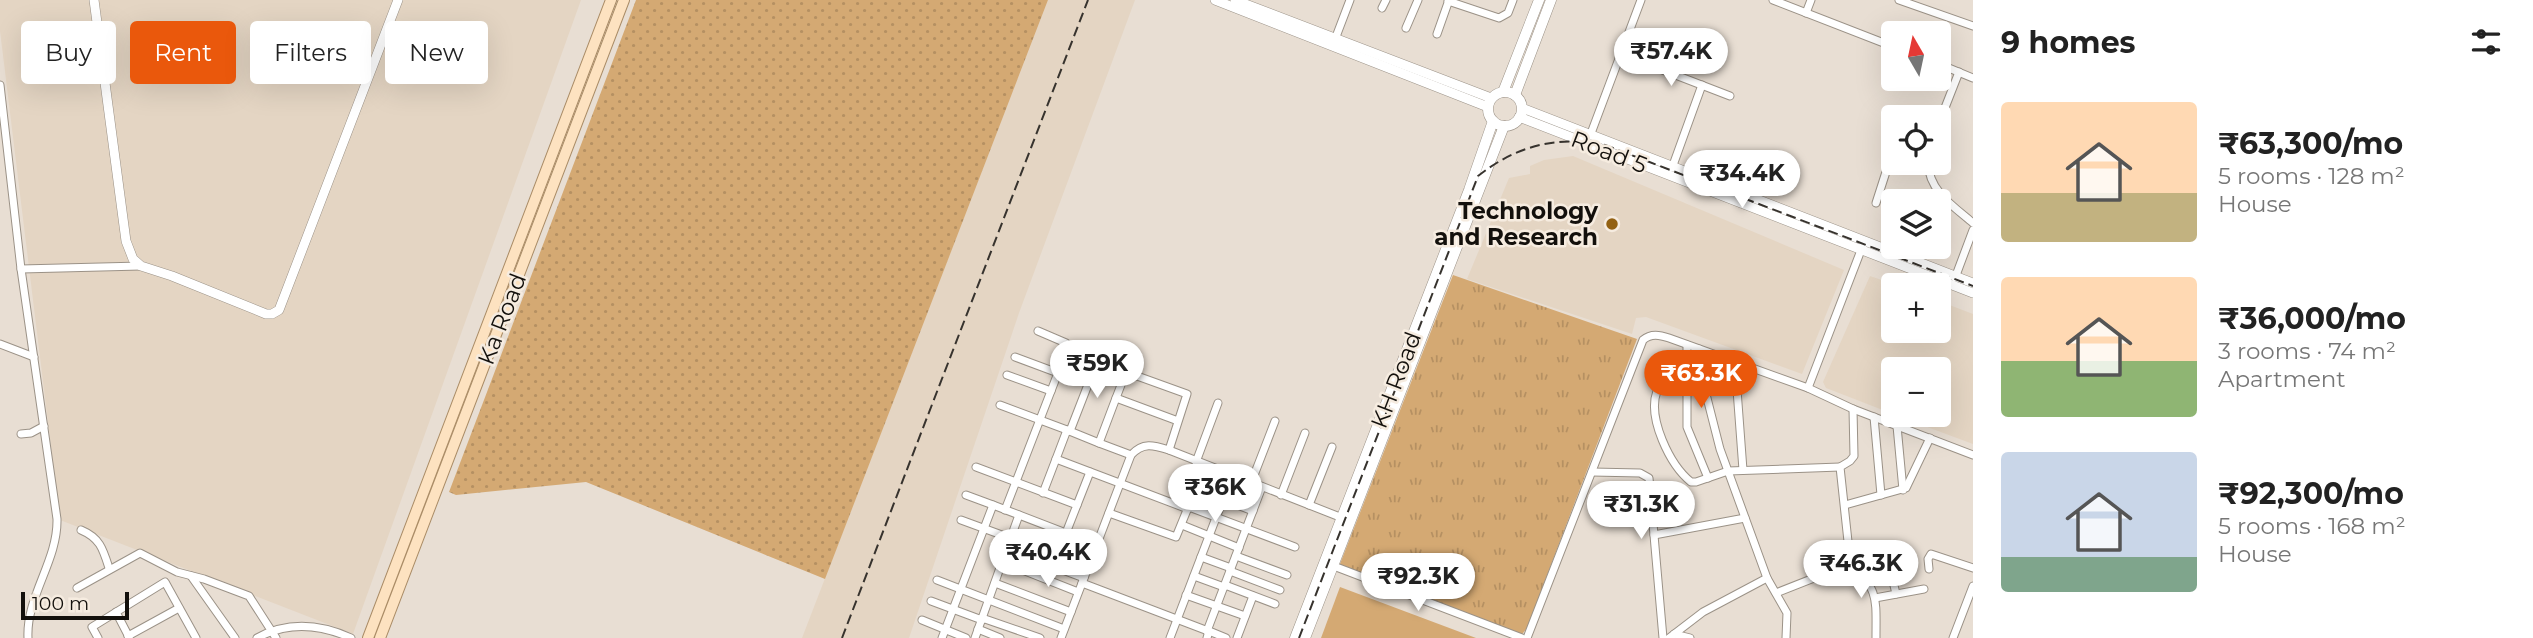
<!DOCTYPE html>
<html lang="en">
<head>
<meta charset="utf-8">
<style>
	:root { --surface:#fff; --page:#f6f6f6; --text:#222; --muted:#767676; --accent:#ea580c }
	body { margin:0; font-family:Montserrat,sans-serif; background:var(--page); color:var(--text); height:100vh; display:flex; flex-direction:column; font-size:26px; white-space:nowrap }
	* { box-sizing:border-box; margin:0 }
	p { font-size:23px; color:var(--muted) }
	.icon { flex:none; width:38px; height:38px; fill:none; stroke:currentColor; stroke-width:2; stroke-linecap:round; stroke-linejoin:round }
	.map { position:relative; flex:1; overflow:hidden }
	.panel { display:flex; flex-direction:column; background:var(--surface); width:560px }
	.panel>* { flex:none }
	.hud { position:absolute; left:21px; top:21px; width:665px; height:63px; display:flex; gap:14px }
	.needle { width:46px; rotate:351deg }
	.fabs { position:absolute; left:1881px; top:21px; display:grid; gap:14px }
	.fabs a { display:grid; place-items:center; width:70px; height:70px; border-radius:7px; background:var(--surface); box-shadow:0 7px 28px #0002; font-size:35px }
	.scale { position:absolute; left:21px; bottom:18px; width:108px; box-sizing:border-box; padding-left:7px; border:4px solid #13100c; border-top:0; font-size:19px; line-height:24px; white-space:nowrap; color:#13100c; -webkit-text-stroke:5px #f6ece0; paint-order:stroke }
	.price { position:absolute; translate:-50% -60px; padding:0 16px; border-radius:24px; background:#fff; color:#222; font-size:23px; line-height:46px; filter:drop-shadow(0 2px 4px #0008) }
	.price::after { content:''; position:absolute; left:50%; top:42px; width:21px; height:16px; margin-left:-10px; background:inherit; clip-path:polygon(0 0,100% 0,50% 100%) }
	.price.selected { background:var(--accent); color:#fff }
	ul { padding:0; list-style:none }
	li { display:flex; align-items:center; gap:21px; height:175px; padding:0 28px }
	li span { display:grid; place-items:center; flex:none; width:196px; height:140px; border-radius:7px; color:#555 }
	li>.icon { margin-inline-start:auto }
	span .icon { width:84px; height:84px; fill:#fffc; stroke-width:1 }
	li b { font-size:30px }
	h2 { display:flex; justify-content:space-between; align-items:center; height:84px; padding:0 28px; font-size:30px }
	.pill { padding:0 24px; border-radius:7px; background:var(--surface); box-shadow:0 7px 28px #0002; font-size:24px; line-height:63px }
	.pill.selected { background:var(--accent); color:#fff }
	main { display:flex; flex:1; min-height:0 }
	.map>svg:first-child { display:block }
	.built { fill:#e4d5c3 }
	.grass { fill:url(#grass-dots) }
	.park { fill:url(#park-tufts) }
	.pitch { fill:#d4a973 }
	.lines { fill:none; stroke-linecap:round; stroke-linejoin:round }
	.minor-casing { stroke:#9b9287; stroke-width:9 }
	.tertiary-casing { stroke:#9b9287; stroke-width:10 }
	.secondary-casing { stroke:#9b9287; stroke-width:11 }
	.primary-casing { stroke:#aa8c66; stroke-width:12 }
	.minor { stroke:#fff; stroke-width:7 }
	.tertiary { stroke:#fff; stroke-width:9 }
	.secondary { stroke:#fff; stroke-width:10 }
	.primary { stroke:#fde2c0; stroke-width:10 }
	.rail { stroke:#37332e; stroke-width:2; stroke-dasharray:10 5; stroke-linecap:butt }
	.poi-dot { fill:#936112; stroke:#f6ece0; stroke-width:2.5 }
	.labels { text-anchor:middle; stroke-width:5; stroke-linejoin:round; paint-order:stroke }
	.street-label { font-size:23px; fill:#13100c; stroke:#f6ece0 }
	.poi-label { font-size:23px; font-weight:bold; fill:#13100c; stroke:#f6ece0; text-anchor:end }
</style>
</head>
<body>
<main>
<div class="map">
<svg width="1973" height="638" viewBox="0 0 1973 638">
	<defs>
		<pattern id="grass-dots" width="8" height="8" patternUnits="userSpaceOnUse" patternTransform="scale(1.75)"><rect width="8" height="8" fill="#d4a973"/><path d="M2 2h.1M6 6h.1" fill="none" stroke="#b59062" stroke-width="1.8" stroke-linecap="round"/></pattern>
		<pattern id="park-tufts" width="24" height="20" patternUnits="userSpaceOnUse" patternTransform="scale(1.75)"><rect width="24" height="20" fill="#d4a973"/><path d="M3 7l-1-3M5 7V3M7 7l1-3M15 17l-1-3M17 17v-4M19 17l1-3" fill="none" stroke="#b59062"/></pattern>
	</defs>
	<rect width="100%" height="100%" fill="#e8ded3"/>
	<!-- built -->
	<g class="built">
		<path d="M0 0H581L353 634 60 520 0 31Z"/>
		<path d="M1048 0H1135L1019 313 909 638H802Z"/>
		<path d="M1573 156 1844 270 1802 374 1646 317 1636 318 1632 334 1467 279 1509 178 1530 174V166L1544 160Z"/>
		<path d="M1870 276 1896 285H1894V331H1939V301L1973 314V444L1895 415H1939V369H1894L1893 414 1826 388 1823 382Z"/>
	</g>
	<!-- grass -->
	<path class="grass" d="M636 0H1048L825 579 586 482 456 495 449 492Z"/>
	<!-- park -->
	<path class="park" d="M1453 275 1637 339 1527 628 1519 638 1338 569Z"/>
	<!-- pitch -->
	<path class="pitch" d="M1340 587 1476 638H1321Z"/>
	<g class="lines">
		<defs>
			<g id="minor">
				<path d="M1773 0 1894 47"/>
				<path d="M1899 0 1973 26"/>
				<path d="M1448 1 1499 18 1508 13 1513 0"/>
				<path d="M1382 8 1386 0"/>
				<path d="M1806 13 1811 0"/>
				<path d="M1406 28 1418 0"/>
				<path d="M1437 34 1449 0"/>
				<path d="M1334 42 1350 0"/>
				<path d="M1621 54 1730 96"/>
				<path d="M1939 64 1973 78"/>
				<path d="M0 85 21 269 57 519C58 561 26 596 28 638"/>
				<path d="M1939 123 1959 72"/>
				<path d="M1590 136 1641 0"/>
				<path d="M1928 163C1929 191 1953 206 1973 223"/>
				<path d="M1672 168 1702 85"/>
				<path d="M1876 203 1894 147"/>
				<path d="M21 269 141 266"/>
				<path d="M1955 278 1973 230"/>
				<path d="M0 344 34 357"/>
				<path d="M1687 345V427L1708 478"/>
				<path d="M1699 349 1706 394 1720 449 1767 578 1787 613 1786 638"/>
				<path d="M1015 357 1058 373"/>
				<path d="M1735 363 1743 470"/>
				<path d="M1007 375 1051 391"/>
				<path d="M1687 387 1657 391C1647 418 1670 465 1691 482H1696L1728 471 1840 467"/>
				<path d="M1808 388 1863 245"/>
				<path d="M1116 398 1099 443 1131 455"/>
				<path d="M1000 405 1067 430"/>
				<path d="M1874 417 1881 495"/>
				<path d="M1897 426 1903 490"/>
				<path d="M1070 431 1098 359"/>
				<path d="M21 434 31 433 44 426"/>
				<path d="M1099 443 1067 430 1056 459 1188 509"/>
				<path d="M1169 450 1187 394 1126 372 1116 398 1178 421"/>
				<path d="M1196 462 1218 403"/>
				<path d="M976 467 1077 505 1066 533"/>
				<path d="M1592 472 1640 473 1649 478 1663 638"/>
				<path d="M1251 483 1275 421"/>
				<path d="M1196 489 1253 511"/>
				<path d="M1043 493 1056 459"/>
				<path d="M966 495 993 505"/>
				<path d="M1281 495 1305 433"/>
				<path d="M1077 505 1090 472"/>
				<path d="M1309 505 1332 447"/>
				<path d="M1845 505 1906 488 1930 438"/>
				<path d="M1189 507 1295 547"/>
				<path d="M1005 510 1068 347 1066 343 1038 331"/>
				<path d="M1109 513 1176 537 1205 466"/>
				<path d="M961 520 1010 538"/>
				<path d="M1182 525 1239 548"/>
				<path d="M81 530C100 538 103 549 109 568"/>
				<path d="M1013 533 1090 561"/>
				<path d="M1654 535 1745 518"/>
				<path d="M1850 549C1882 548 1890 565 1896 594"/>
				<path d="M1006 551 1019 515"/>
				<path d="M1236 556 1287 575"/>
				<path d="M1201 557 1231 568"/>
				<path d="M1850 560C1879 593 1876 596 1876 638"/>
				<path d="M1002 562 1078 592"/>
				<path d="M1331 565 1522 638"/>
				<path d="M1929 569 1928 559 1931 554 1973 568"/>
				<path d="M1230 571 1280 590"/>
				<path d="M191 576 235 638"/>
				<path d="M1194 576 1224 587"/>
				<path d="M937 580 1064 629"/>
				<path d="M995 583 1071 612"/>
				<path d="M1082 583 1208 631"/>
				<path d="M1225 585 1275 604"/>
				<path d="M77 588 140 553 177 572 204 579 249 596 276 638"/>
				<path d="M1776 593 1847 565 1850 560 1840 467 1850 461 1854 456 1853 409"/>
				<path d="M1186 595 1245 616"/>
				<path d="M1875 598 1924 589"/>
				<path d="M931 601 982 620"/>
				<path d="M116 612 129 637"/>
				<path d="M982 618 1040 638"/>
				<path d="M922 620 966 638"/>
				<path d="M978 629 1000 638"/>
				<path d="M1207 631 1262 487"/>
				<path d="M1674 634 1690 638"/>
				<path d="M128 636 179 608"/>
				<path d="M98 638 92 627 165 582 196 638"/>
				<path d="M257 638C288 621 320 624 351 638"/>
				<path d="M942 638 993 505 1097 545"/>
				<path d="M975 638 1006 551H1012L1084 578"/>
				<path d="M1061 638 1131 455C1143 442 1153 445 1169 450L1345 519"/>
				<path d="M1170 638 1232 476"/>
				<path d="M1207 638 1209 631 1226 638"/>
				<path d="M1237 638 1253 596"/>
				<path d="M1527 638 1643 340C1651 333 1660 335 1669 338L1808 388 1853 409 1973 455"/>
				<path d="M1669 638 1703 612 1767 578"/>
				<path d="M1953 638 1973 586"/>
			</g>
			<g id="tertiary">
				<path d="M94 0 126 241 133 259 141 266 172 276 266 314H272L279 310 398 0"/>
				<path d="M1215 0 1488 107"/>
				<path d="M1235 0 1491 98"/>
				<path d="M1522 108 1973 283"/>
				<path d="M1519 117 1973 293"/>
			</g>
			<g id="secondary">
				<circle cx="1505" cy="109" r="17"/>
				<path d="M1503 92 1539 0"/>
				<path d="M1515 95 1551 0"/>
				<path d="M1295 638 1469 190 1493 121"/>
				<path d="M1305 638 1504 126"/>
			</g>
			<g id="primary">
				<path d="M368 638 611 0"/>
				<path d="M380 638 624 0"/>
			</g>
		</defs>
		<!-- minor casing -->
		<use href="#minor" class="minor-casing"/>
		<!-- tertiary casing -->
		<use href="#tertiary" class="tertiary-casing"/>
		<!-- secondary casing -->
		<use href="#secondary" class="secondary-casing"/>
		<!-- primary casing -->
		<use href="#primary" class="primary-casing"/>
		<!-- minor -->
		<use href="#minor" class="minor"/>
		<!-- tertiary -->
		<use href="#tertiary" class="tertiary"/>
		<!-- secondary -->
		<use href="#secondary" class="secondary"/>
		<!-- primary -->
		<use href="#primary" class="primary"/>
		<!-- rail -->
		<g class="rail">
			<path d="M842 638 1088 0"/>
			<path d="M1299 638 1478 176C1516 146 1557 135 1605 145L1973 286"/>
		</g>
	</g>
	<!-- markers -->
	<circle class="poi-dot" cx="1612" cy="224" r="7"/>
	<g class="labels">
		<!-- street labels -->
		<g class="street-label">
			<text transform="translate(1609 152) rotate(21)" y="8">Road 5</text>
			<text transform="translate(502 319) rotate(-69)" y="8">Ka Road</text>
			<text transform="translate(1396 380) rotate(-69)" y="8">KH Road</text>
		</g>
		<!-- poi labels -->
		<g class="poi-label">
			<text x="1598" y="219">Technology<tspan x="1598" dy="26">and Research</tspan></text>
		</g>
	</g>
</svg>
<div class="fabs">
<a><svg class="needle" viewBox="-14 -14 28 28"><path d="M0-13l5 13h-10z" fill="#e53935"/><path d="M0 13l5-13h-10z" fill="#767676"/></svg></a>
<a><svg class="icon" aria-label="locate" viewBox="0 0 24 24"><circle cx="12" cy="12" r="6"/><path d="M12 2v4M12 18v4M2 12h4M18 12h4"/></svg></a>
<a><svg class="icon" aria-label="layers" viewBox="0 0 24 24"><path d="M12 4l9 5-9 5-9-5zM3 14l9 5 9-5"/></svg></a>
<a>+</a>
<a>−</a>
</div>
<div class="scale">100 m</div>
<b class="price" style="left:1671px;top:88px">₹57.4K</b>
<b class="price" style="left:1742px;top:210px">₹34.4K</b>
<b class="price" style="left:1097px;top:400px">₹59K</b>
<b class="price selected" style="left:1701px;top:410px">₹63.3K</b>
<b class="price" style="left:1215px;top:524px">₹36K</b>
<b class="price" style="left:1641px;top:541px">₹31.3K</b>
<b class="price" style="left:1048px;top:589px">₹40.4K</b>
<b class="price" style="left:1861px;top:600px">₹46.3K</b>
<b class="price" style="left:1418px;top:613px">₹92.3K</b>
<div class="hud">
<a class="pill">Buy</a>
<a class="pill selected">Rent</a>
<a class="pill">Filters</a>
<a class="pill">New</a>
</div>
</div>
<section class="panel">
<h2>9 homes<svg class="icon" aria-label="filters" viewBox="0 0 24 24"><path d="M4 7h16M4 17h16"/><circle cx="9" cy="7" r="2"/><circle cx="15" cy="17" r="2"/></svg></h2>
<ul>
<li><span style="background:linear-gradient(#ffd9b3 65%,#c2b280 0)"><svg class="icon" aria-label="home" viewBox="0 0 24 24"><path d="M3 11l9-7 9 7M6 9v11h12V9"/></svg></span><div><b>₹63,300/mo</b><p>5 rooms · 128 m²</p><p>House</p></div></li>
<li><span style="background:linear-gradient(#ffd9b3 60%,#8fb573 0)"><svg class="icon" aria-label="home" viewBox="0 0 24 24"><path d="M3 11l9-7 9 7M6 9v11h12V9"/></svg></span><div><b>₹36,000/mo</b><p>3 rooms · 74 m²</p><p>Apartment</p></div></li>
<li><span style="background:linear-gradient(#c9d6e8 75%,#7fa58c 0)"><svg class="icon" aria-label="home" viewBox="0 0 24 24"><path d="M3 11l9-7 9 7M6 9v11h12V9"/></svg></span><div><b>₹92,300/mo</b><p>5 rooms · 168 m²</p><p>House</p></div></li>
</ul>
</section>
</main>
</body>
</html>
